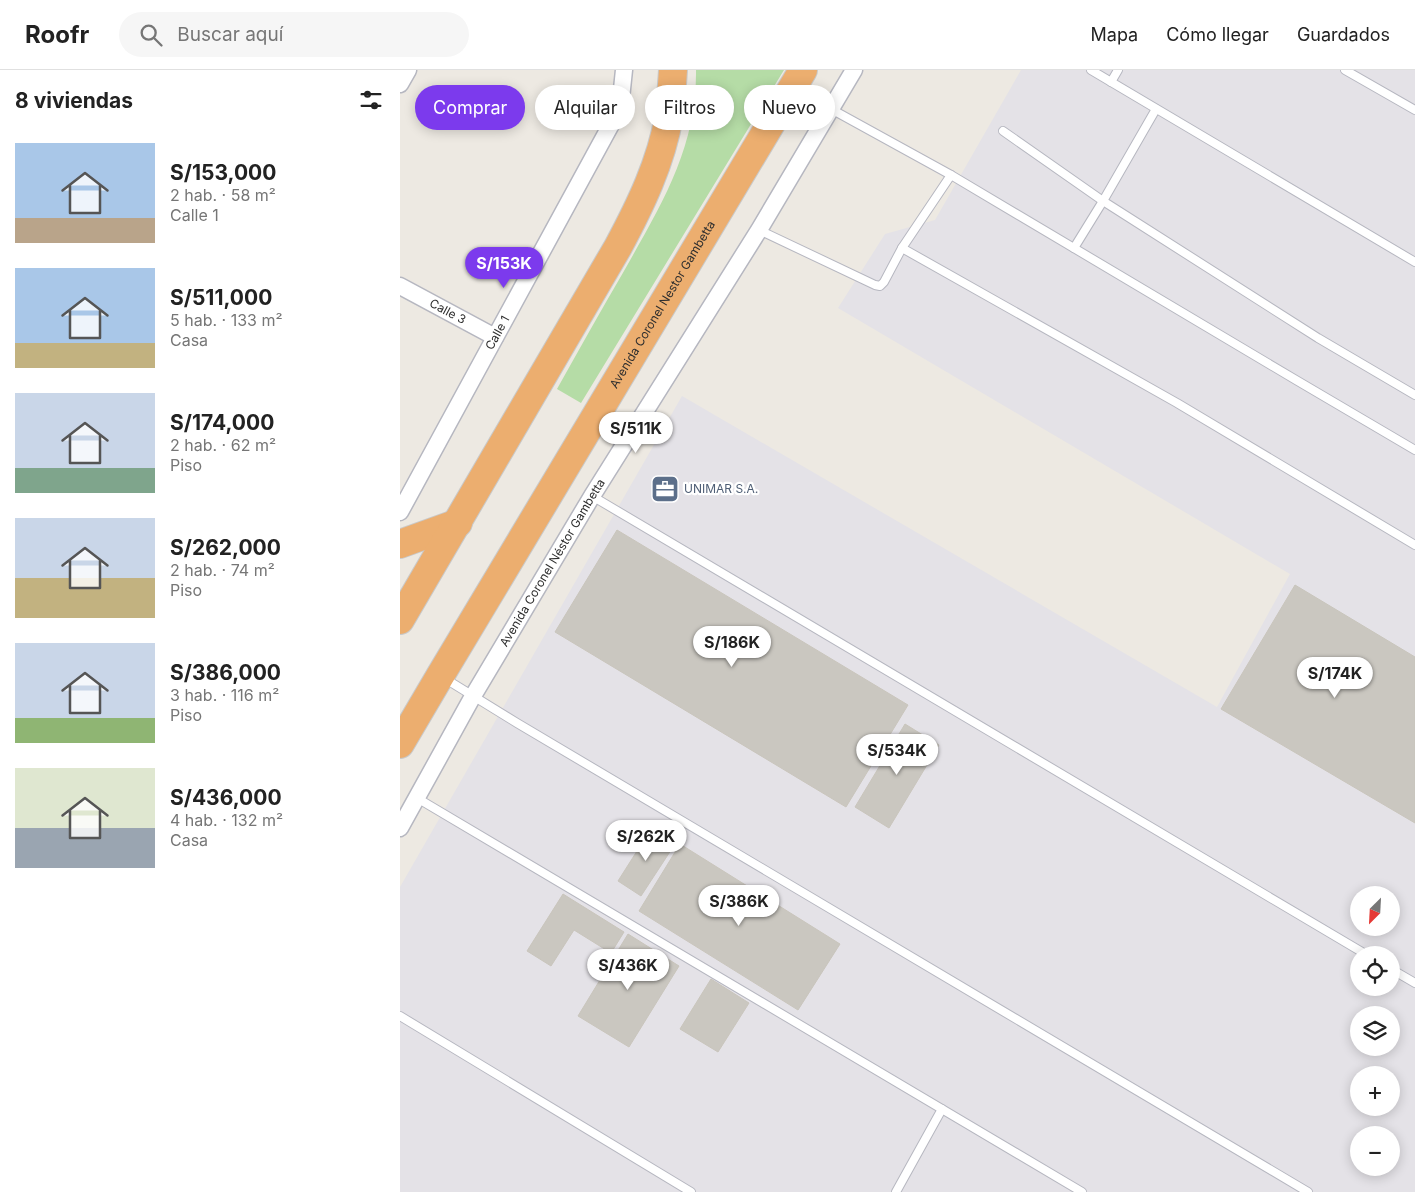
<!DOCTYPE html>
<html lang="es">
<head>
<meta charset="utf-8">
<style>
	:root { --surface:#fff; --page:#f6f6f6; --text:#222; --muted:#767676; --line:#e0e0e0; --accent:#7c3aed }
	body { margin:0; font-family:Inter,sans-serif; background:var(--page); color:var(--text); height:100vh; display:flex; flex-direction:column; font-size:19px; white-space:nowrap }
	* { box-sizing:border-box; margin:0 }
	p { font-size:16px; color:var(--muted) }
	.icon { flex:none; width:28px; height:28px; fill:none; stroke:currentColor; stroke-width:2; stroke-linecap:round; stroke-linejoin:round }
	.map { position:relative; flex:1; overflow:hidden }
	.details { display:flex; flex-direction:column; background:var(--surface); width:400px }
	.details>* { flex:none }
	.top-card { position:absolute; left:15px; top:15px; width:475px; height:45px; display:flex; gap:10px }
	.needle { width:32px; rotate:204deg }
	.buttons { position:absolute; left:950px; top:816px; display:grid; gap:10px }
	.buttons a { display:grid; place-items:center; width:50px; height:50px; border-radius:50%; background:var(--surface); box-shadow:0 2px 12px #0003; font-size:25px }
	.price { position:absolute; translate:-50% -42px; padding:0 11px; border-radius:18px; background:#fff; color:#222; font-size:16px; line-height:32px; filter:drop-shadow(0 1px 2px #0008) }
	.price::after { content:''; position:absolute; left:50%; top:30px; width:15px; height:11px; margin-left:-8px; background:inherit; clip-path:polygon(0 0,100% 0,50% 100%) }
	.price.on { background:var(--accent); color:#fff }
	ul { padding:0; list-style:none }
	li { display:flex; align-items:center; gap:15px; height:125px; padding:0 15px }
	li span { display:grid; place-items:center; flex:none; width:140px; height:100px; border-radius:0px; color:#555 }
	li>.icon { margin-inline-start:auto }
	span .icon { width:60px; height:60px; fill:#fffc; stroke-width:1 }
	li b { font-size:21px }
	h2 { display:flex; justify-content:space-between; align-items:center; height:60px; padding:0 15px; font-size:21px }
	.chip { padding:0 18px; border-radius:22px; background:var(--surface); box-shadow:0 2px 12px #0003; font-size:18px; line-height:45px }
	.chip.on { background:var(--accent); color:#fff }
	header { display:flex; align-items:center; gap:30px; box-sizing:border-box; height:70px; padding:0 25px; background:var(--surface); border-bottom:1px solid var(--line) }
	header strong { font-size:24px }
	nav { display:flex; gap:28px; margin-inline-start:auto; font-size:18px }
	.search { width:350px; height:45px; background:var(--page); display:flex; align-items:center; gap:12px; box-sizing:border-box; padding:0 18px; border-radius:28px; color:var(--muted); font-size:19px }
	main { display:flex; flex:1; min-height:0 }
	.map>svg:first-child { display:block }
	.industrial { fill:#e4e2e7; fill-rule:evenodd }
	.green { fill:#b5dca6 }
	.building { fill:#cac7c0; stroke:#c9c5bc }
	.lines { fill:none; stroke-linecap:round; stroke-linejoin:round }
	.lane-casing { stroke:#b6b7c0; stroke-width:10 }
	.street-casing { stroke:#b6b7c0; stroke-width:19 }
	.highway-casing { stroke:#c9c9c9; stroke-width:30 }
	.lane { stroke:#fff; stroke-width:8 }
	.street { stroke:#fff; stroke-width:16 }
	.highway { stroke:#ecae6f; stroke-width:28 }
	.labels { text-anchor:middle; stroke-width:4.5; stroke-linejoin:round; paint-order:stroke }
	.street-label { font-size:12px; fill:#2e2e2e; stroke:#fff }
	.service-label { font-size:12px; fill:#4e5e75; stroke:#fff; text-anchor:start }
</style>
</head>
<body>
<header>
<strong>Roofr</strong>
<div class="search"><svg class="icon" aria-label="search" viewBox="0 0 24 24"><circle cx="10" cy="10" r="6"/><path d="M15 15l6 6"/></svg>Buscar aquí</div>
<nav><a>Mapa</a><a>Cómo llegar</a><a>Guardados</a></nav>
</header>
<main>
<section class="details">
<h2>8 viviendas<svg class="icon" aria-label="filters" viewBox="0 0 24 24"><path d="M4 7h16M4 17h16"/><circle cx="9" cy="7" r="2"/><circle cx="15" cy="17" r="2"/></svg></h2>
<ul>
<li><span style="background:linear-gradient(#a9c7e8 75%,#b9a48a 0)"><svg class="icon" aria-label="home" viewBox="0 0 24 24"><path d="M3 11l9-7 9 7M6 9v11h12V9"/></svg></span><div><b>S/153,000</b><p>2 hab. · 58 m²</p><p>Calle 1</p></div></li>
<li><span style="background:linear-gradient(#a9c7e8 75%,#c2b280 0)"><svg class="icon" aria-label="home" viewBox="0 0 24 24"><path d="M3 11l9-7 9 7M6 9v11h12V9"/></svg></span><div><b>S/511,000</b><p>5 hab. · 133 m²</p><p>Casa</p></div></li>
<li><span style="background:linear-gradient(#c9d6e8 75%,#7fa58c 0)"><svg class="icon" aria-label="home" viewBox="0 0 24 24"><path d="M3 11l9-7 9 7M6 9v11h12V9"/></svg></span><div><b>S/174,000</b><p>2 hab. · 62 m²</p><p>Piso</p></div></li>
<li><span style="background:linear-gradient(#c9d6e8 60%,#c2b280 0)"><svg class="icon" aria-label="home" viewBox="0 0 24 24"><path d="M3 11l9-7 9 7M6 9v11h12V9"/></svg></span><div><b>S/262,000</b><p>2 hab. · 74 m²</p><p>Piso</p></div></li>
<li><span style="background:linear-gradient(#c9d6e8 75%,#8fb573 0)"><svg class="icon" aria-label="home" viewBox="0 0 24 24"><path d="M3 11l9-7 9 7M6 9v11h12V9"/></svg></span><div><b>S/386,000</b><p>3 hab. · 116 m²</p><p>Piso</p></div></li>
<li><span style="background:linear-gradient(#dfe7d0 60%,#9aa5b1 0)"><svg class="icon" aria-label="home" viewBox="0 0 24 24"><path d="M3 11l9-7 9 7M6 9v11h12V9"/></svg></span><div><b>S/436,000</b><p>4 hab. · 132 m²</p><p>Casa</p></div></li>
</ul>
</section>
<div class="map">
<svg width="1015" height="1122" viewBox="0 0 1015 1122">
	<rect width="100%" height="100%" fill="#ede9e2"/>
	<!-- industrial -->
	<path class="industrial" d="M621 0H1015V1122H0V817L282 326 817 637 890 504 438 238 485 164 535 150ZM959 825H991V858H959ZM959 885H991V918H959ZM959 945H991V978H959ZM959 1005H991V1038H959ZM959 1065H991V1098H959Z"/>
	<!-- green -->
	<path class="green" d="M296 0H384L181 333 157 319C179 280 201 240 224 201 261 135 297 78 296 0Z"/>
	<!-- building -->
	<g class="building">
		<path d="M217 460 508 635 446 737 155 562Z"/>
		<path d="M895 515 1015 587V753L821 639Z"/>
		<path d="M505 654 539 675 489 758 455 737Z"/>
		<path d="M251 759 275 774 241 826 218 811Z"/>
		<path d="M280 774 440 874 398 940 239 841Z"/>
		<path d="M163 824 224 862 211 883 174 860 151 896 127 881Z"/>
		<path d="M228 864 279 896 229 977 178 946Z"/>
		<path d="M311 909 349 933 318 982 280 959Z"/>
	</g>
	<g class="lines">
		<defs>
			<g id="lane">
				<path d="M691 0 1015 192"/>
				<path d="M945 0 1015 40"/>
				<path d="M711 12 718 0"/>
				<path d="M431 39 551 105 896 310 1015 380"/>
				<path d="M603 61 703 131 918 268 1015 325"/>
				<path d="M359 160 475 215 480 216 484 212 502 178 551 105"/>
				<path d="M502 178 777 333 1015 475"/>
				<path d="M674 178 703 131 756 39"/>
				<path d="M192 426 967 885"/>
				<path d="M44 608 117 653 908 1122"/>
				<path d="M17 728 682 1122"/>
				<path d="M991 899 1015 913"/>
				<path d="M0 946 291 1122"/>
				<path d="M496 1122 542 1039"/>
			</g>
			<g id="street">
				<path d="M0 14 8 0"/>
				<path id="s1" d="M0 216 95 267"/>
				<path id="s2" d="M0 442 220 38 224 0"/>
				<path id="s3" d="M0 758 73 626 192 426 359 160 454 0"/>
			</g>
			<g id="highway">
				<path d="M0 474 58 453"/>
				<path d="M0 550 218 177C240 136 261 93 269 46 271 31 272 15 273 0"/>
				<path id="s4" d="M0 674 40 606 403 0"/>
			</g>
		</defs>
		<!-- lane casing -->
		<use href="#lane" class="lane-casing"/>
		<!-- street casing -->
		<use href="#street" class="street-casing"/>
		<!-- highway casing -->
		<use href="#highway" class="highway-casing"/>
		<!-- lane -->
		<use href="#lane" class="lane"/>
		<!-- street -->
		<use href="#street" class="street"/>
		<!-- highway -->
		<use href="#highway" class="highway"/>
	</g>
	<!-- icons -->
	<defs>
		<symbol id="office-square" viewBox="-11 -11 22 22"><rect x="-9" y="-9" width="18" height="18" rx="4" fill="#5c6f8a" stroke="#fff"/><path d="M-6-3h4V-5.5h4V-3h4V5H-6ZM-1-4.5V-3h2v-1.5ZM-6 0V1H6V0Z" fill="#fff"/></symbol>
	</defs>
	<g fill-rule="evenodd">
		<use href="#office-square" x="249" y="403" width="32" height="32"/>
	</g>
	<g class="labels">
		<!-- street labels -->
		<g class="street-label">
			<text dy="4" stroke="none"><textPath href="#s4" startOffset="512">Avenida Coronel Nestor Gambetta</textPath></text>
			<text dy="4" stroke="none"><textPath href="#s1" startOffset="54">Calle 3</textPath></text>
			<text dy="4" stroke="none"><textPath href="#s2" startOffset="204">Calle 1</textPath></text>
			<text dy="4" stroke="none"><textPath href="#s3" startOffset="306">Avenida Coronel Néstor Gambetta</textPath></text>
		</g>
		<!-- service labels -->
		<g class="service-label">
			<text x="284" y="423">UNIMAR S.A.</text>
		</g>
	</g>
</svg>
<div class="buttons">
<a><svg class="needle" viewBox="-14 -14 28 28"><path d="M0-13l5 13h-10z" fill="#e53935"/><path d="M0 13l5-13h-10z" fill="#767676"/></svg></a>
<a><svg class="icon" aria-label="locate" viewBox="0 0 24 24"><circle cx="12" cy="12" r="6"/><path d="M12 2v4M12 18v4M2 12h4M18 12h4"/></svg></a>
<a><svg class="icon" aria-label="layers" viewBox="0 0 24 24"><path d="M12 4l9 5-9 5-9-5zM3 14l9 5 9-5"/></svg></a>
<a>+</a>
<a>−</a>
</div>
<b class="price on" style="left:104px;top:219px">S/153K</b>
<b class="price" style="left:236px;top:384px">S/511K</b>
<b class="price" style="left:332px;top:598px">S/186K</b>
<b class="price" style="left:935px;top:629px">S/174K</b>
<b class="price" style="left:497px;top:706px">S/534K</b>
<b class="price" style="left:246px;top:792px">S/262K</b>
<b class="price" style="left:339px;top:857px">S/386K</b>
<b class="price" style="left:228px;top:921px">S/436K</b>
<div class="top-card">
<a class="chip on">Comprar</a>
<a class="chip">Alquilar</a>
<a class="chip">Filtros</a>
<a class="chip">Nuevo</a>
</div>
</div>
</main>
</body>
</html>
